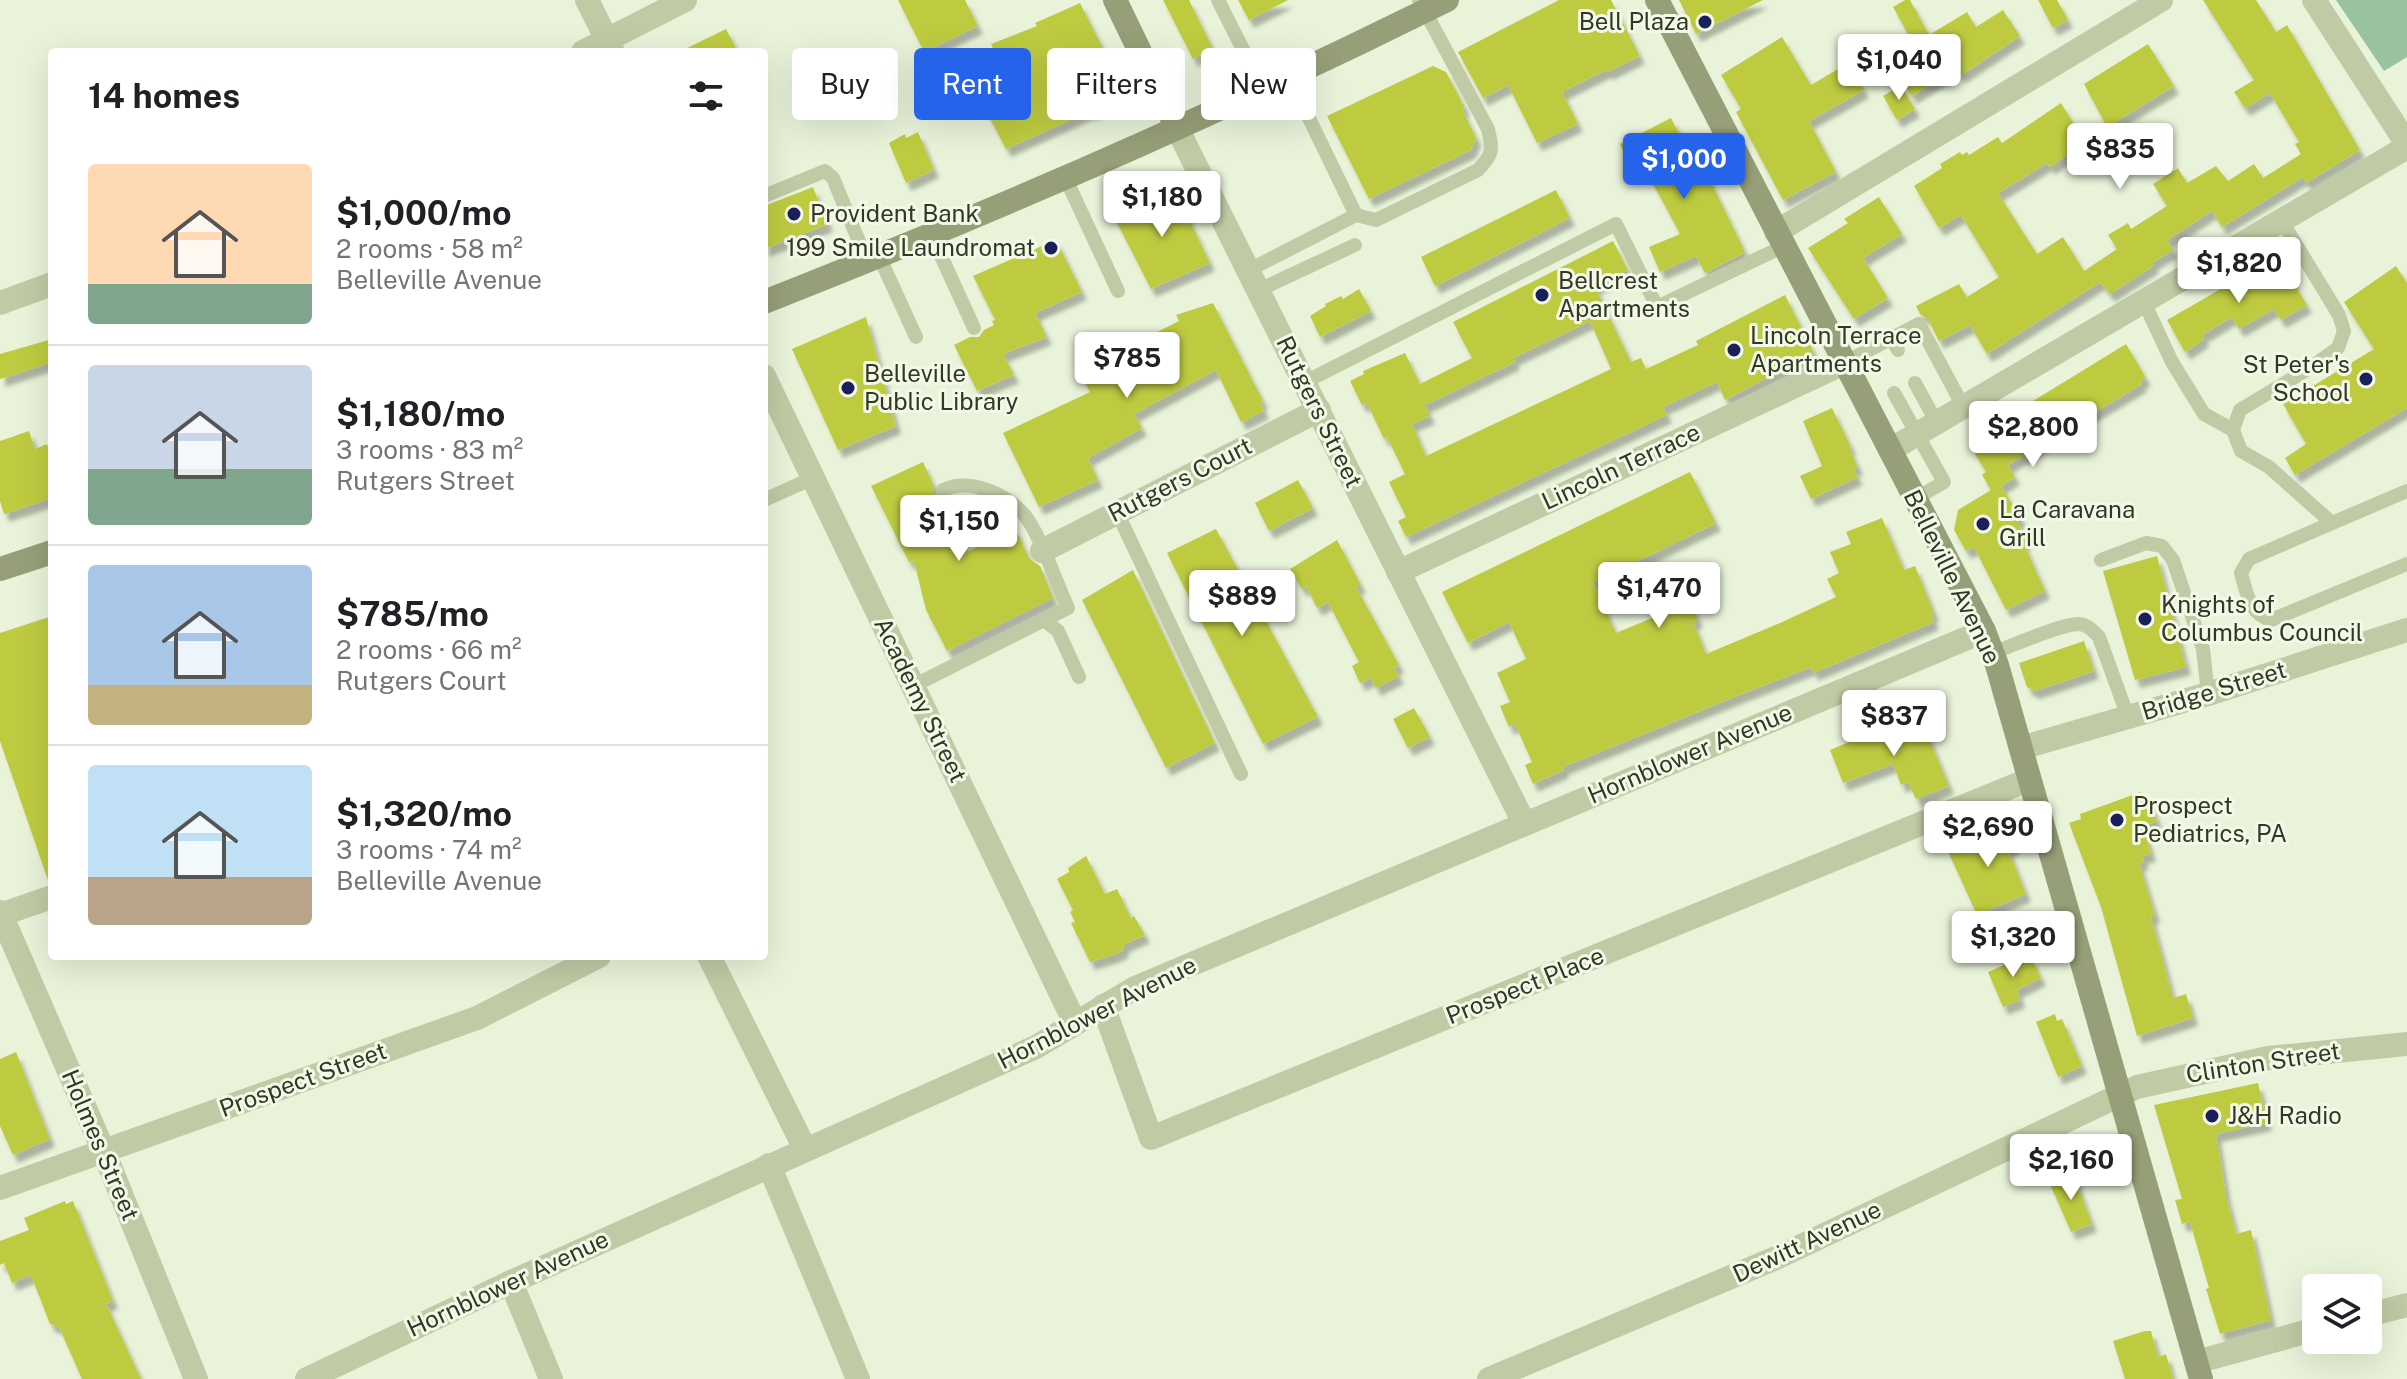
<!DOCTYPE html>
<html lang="en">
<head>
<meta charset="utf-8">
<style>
	:root { --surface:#fff; --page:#f2f2f2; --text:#202124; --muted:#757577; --line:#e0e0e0; --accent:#2563eb }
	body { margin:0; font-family:"Public Sans",sans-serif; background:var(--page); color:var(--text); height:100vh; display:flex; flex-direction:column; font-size:30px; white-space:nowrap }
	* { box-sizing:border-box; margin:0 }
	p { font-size:26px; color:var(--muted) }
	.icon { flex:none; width:44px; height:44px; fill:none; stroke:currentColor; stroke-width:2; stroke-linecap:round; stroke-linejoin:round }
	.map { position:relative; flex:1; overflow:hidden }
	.sheet { position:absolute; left:48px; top:48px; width:720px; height:912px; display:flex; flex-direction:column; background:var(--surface); border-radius:8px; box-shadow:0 8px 32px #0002 }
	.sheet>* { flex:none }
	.top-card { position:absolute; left:792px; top:48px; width:760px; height:72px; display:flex; gap:16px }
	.tools { position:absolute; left:2302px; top:1274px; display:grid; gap:16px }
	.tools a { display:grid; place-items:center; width:80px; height:80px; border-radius:8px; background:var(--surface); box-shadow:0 8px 32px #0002; font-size:40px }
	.price { position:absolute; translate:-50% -68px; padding:0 18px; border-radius:8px; background:#fff; color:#222; font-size:26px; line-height:52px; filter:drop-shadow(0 2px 4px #0008) }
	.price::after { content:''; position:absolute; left:50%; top:48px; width:24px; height:18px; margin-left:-12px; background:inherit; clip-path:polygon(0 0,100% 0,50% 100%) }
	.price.selected { background:var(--accent); color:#fff }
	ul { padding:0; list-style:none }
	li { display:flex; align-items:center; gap:24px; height:200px; padding:0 40px }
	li+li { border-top:2px solid var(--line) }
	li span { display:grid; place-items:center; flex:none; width:224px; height:160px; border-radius:8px; color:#555 }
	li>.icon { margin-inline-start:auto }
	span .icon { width:96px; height:96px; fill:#fffc; stroke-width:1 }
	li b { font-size:34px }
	h2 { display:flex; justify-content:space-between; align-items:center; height:96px; padding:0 40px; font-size:34px }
	.chip { padding:0 28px; border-radius:8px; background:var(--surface); box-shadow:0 8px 32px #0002; font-size:28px; line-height:72px }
	.chip.selected { background:var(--accent); color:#fff }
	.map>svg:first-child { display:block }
	.green { fill:#99c2a1 }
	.building { fill:#becb40; fill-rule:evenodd; filter:url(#shadow) }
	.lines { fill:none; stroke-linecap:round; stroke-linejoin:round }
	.lane { stroke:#c0cba5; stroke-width:14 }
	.street { stroke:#c0cba5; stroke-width:24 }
	.secondary { stroke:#969f77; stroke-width:24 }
	.poi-dot { fill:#1b205a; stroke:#f2fae7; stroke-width:3 }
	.labels { text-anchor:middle; stroke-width:6; stroke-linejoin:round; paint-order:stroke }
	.poi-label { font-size:24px; fill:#343727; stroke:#f2fae7; text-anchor:start }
	.street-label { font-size:24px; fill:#343727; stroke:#f2fae7 }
</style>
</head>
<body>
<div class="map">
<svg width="2407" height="1379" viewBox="0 0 2407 1379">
	<defs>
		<filter id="shadow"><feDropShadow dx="5" dy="8" stdDeviation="2" flood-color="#0004"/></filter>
	</defs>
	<rect width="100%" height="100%" fill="#e9f3da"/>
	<!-- green -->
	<path class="green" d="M2336 0H2407V57L2384 71Z"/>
	<!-- building -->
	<g class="building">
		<path d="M898 0H965L978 26 924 52Z"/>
		<path d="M1163 0H1189L1213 49 1193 59Z"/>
		<path d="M1238 0H1288L1249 20Z"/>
		<path d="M1559 0H1611L1640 56 1608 72 1606 70 1562 92 1578 124 1537 143 1508 85 1483 98 1458 52Z"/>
		<path d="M1679 0H1763L1696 34Z"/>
		<path d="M1905 0H1910L1929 35 1967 12 1976 27 2003 10 2020 36 1960 76 1956 69 1912 96 1889 59 1913 43 1893 7Z"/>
		<path d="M2038 0H2057L2068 20 2053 28Z"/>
		<path d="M2203 0H2256L2276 32 2287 25 2360 150 2306 183 2303 177 2222 227 2212 211 2167 240 2173 250 2153 262V266L2110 294 2100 282 1987 354 1970 325 1939 341 1928 319 1920 314 1916 306 1959 284 1967 297 1999 277 1961 215 1939 228 1914 186 1942 168 1940 164 1960 152 1962 155 1967 152 1969 155 1998 137 2002 143 2061 103 2085 142 2050 167 2047 163 1998 193 2037 254 2063 237 2084 271 2117 249 2108 235 2128 223 2131 229 2167 206 2153 184 2178 168 2187 183 2216 166 2228 181 2254 164 2263 178 2301 154 2295 144 2299 142 2270 93 2245 108 2234 92 2254 80Z"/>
		<path d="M1080 3 1126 94 1091 113 1090 111 1006 149 972 84 1001 66 991 44 1037 26 1035 23Z"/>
		<path d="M726 29 738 52H679Z"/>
		<path d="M1782 37 1811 85 1848 63 1864 90 1809 121 1836 172 1783 200 1736 112 1741 109 1721 75Z"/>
		<path d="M2148 44 2174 86 2107 127 2084 84Z"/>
		<path d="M1433 66 1446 72 1465 108 1462 109 1476 138 1471 150 1369 199 1327 116Z"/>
		<path d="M1901 85 1915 109 1897 120 1883 96Z"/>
		<path d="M1671 118 1693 160 1699 158 1745 252 1705 273 1696 256 1660 272 1649 247 1680 234 1641 161 1638 159 1629 164 1620 144Z"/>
		<path d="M918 132 934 170 906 183 889 143 905 134 906 138Z"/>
		<path d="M813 187 828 224 764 249V206Z"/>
		<path d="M1174 188 1210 263 1151 289 1113 215Z"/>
		<path d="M1556 190 1570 218 1435 286 1421 257Z"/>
		<path d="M1879 197 1902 234 1863 258 1888 298 1854 319 1808 248 1848 223 1844 219Z"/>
		<path d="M1056 240 1082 292 1035 313 1047 337 1003 354 1014 375 977 391 954 345 970 337H979L984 330 994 325 992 321 995 320 973 276Z"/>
		<path d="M1613 241 1628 270 1595 287 1631 362 1641 358 1646 369 1698 345 1696 341 1785 295 1814 353 1725 400 1717 382 1663 407 1667 415 1406 537 1398 521 1406 517 1389 482 1405 474 1387 437 1384 439 1367 403 1362 405 1350 381 1364 374 1363 371 1405 353 1420 384 1472 358 1453 322ZM1590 321 1611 369 1426 456 1412 424 1430 416 1425 405 1515 362 1513 358Z"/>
		<path d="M2280 260 2307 305 2281 320 2274 309 2239 329 2232 317 2202 335 2204 339 2185 352 2167 320 2245 275 2248 280Z"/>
		<path d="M2396 266 2407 283V408L2295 475 2285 458 2306 444 2283 404 2374 349 2344 302Z"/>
		<path d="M1359 289 1371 311 1320 337 1310 316 1326 306 1325 304 1341 296 1343 299Z"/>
		<path d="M1213 303 1263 401 1260 402 1264 411 1241 422 1216 370 1134 414 1142 428 1088 458 1098 480 1039 507 1003 433 1090 392 1076 364 1111 347 1114 354 1179 321 1176 315Z"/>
		<path d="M866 317 896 426 838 450 792 349Z"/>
		<path d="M52 339V362L0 379V354Z"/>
		<path d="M2126 344 2146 378 2140 381 2142 384 2008 465 2015 477 2001 486 2021 518 2017 521 2027 540 2023 542 2045 591 2006 610 1974 547 1966 551 1954 530 1958 510 1991 490 1982 475 1986 472 1971 447 2000 429 1997 423Z"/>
		<path d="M1832 408 1851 447 1849 448 1858 467 1853 469 1858 477 1811 499 1800 476 1822 466 1803 421Z"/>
		<path d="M29 431 35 449 47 444 52 460V498L4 514 0 501V441Z"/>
		<path d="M923 462 934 486V494L941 500 967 552 1015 528 1029 558 1040 566 1053 598 947 651 926 610 914 561 909 562 871 486Z"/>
		<path d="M1690 472 1716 523 1593 583 1616 633 1691 602 1698 620 1693 622 1706 654 1780 623 1836 597 1827 579 1839 573 1830 552 1851 544 1846 532 1882 518 1904 570 1915 566 1934 613 1931 614 1934 622 1813 673 1811 667 1734 697 1563 767 1564 770 1533 784 1525 765 1532 762 1515 724 1509 727 1500 706 1510 702 1497 673 1526 659 1509 622 1468 643 1442 592Z"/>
		<path d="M1298 480 1313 508 1269 531 1255 503Z"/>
		<path d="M1216 529 1318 717 1263 744 1167 553Z"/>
		<path d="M1337 540 1361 585 1356 587 1399 665 1394 668 1399 676 1376 688 1371 678 1360 683 1352 666 1359 662 1328 602 1317 608 1306 586 1302 589 1290 569Z"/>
		<path d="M2157 556 2186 667 2135 680 2103 571Z"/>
		<path d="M1133 570 1215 743 1166 768 1082 600Z"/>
		<path d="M52 616V882L49 883 0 741V633Z"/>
		<path d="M2084 641 2094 671 2035 691 2027 687 2019 663Z"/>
		<path d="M1414 708 1430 737 1408 748 1393 719Z"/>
		<path d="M1921 719 1949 786 1916 799 1908 782 1901 785 1893 764 1843 783 1830 750 1870 733 1872 739Z"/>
		<path d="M2141 792 2145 804 2150 802 2157 821 2143 826 2151 854 2142 856 2144 862 2139 863 2155 915 2151 917 2173 998 2186 994 2193 1018 2137 1036 2101 907 2069 823 2081 819 2080 814Z"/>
		<path d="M2006 823 2015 846 2008 849 2026 894 1977 915 1946 847Z"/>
		<path d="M1086 856 1105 894 1117 889 1131 918 1134 916 1145 935 1125 944 1122 951 1113 955 1090 962 1071 923 1075 922 1070 912 1073 910 1057 879 1069 872 1068 868Z"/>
		<path d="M2023 957 2024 960 2031 957 2041 978 2017 990 2020 1000 2003 1007 1988 972Z"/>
		<path d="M2055 1014 2057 1021 2062 1019 2082 1066 2058 1077 2036 1022Z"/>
		<path d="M16 1052 50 1139 13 1155 0 1126V1059Z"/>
		<path d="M2258 1083 2267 1123 2216 1134 2226 1196 2236 1234 2251 1230 2271 1320 2220 1334 2206 1289 2209 1288 2190 1222 2182 1224 2175 1200 2182 1199 2154 1105Z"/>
		<path d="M2072 1171 2092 1224 2071 1232 2049 1182Z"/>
		<path d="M65 1201 66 1204 73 1201 113 1301 106 1304 141 1379H82L59 1327 50 1324 31 1275 12 1283 4 1263 0 1265V1241L29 1230 24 1218Z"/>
		<path d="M2145 1331H2151L2158 1357 2166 1354 2173 1379H2125L2113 1341Z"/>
	</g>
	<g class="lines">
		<!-- lane -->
		<g class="lane">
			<path d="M1218 0 1263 89"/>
			<path d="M1289 77 1356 215"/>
			<path d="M1065 177 1118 291"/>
			<path d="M764 196 825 171 833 178 867 261"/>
			<path d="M2281 220 2339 315 2344 331 2338 348 2313 366 2240 410 2233 430 2241 451 2269 467 2332 523 2407 491"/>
			<path d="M931 234 974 328"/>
			<path d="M879 256 916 337"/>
			<path d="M1249 270 1356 215 1376 220 1478 170C1493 154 1493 151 1488 129L1419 0"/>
			<path d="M1259 290 1355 245"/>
			<path d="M2144 302 2172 362 2204 414 2233 430"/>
			<path d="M1892 338 1919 324 1964 408"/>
			<path d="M1844 363 1892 338 1898 350"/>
			<path d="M1305 382 1616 224 1657 307 1784 246"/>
			<path d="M1915 383 1937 423"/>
			<path d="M1894 393 1944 482 1915 499"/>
			<path d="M943 490C970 477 1009 495 1026 517 1041 537 1057 584 1068 608L1044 620"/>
			<path d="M764 500 813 478"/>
			<path d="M1117 512 1241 774"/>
			<path d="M2332 523 2249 559 2241 573C2247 593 2249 614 2271 620L2407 564"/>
			<path d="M2101 560 2146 543 2162 546 2173 560 2203 649 2208 694"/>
			<path d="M1992 653C2013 646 2057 625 2078 624 2087 624 2093 631 2099 637L2128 717"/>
			<path d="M913 686 1044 620 1058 631 1079 677"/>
		</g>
		<!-- street -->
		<g class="street">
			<path d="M587 0 613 52"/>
			<path d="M2314 0 2407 144"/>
			<path d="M583 52 685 0"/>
			<path d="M1177 128 1524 823"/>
			<path d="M1776 232 2161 0"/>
			<path d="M0 303 52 284"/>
			<path d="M764 376 1075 1023"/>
			<path d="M1890 450 2407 147"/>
			<path d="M1042 551 1319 410"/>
			<path d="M1398 572 1844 363"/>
			<path d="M2021 748 2208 694 2407 630"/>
			<path d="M0 912 104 1152 196 1379"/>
			<path d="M0 915 52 897"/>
			<path d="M709 956 805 1149"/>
			<path d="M1103 1006 1151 1138 2028 780"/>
			<path d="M769 1165 858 1379"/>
			<path d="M0 1188 477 1018 599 956"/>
			<path d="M511 1282 551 1379"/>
			<path d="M2368 1315 2407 1305"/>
			<path d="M2196 1362 2316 1329"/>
			<path d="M307 1379 511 1282 1036 1047 1135 988 1984 631"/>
			<path d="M1489 1379 1776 1258 2137 1087 2268 1058 2407 1044"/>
		</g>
		<!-- secondary -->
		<g class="secondary">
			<path d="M1115 0 1177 128"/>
			<path d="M1657 0 1984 631 1997 665 2201 1379"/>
			<path d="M764 302C996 211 1224 111 1447 0"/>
			<path d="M0 569 52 552"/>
		</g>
	</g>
	<!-- markers -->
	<g class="poi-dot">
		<circle cx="1705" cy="22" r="8"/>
		<circle cx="794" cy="214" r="8"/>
		<circle cx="1051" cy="248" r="8"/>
		<circle cx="1542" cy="295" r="8"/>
		<circle cx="1734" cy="350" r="8"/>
		<circle cx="2366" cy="379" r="8"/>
		<circle cx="848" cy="388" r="8"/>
		<circle cx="1983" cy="524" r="8"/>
		<circle cx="2145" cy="619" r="8"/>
		<circle cx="2117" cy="820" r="8"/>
		<circle cx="2212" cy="1116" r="8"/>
	</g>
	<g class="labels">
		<!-- poi labels -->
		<g class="poi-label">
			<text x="1689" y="30" text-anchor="end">Bell Plaza</text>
			<text x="810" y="222">Provident Bank</text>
			<text x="1035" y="256" text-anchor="end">199 Smile Laundromat</text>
			<text x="1558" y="289">Bellcrest<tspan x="1558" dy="28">Apartments</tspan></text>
			<text x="1750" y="344">Lincoln Terrace<tspan x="1750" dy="28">Apartments</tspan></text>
			<text x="2350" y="373" text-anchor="end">St Peter's<tspan x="2350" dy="28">School</tspan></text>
			<text x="864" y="382">Belleville<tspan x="864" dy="28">Public Library</tspan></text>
			<text x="1999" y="518">La Caravana<tspan x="1999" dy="28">Grill</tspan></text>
			<text x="2161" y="613">Knights of<tspan x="2161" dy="28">Columbus Council</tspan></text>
			<text x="2133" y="814">Prospect<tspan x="2133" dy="28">Pediatrics, PA</tspan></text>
			<text x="2228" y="1124">J&amp;H Radio</text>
		</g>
		<!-- street labels -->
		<g class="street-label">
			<text transform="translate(1319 412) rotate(64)" y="8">Rutgers Street</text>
			<text transform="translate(1621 467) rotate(-25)" y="8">Lincoln Terrace</text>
			<text transform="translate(1180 480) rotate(-27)" y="8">Rutgers Court</text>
			<text transform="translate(1952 577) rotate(64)" y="8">Belleville Avenue</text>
			<text transform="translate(2214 691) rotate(-17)" y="8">Bridge Street</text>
			<text transform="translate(920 700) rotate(64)" y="8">Academy Street</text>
			<text transform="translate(1690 754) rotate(-23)" y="8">Hornblower Avenue</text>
			<text transform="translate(1525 986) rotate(-22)" y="8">Prospect Place</text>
			<text transform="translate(1097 1013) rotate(-27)" y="8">Hornblower Avenue</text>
			<text transform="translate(2263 1063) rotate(-9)" y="8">Clinton Street</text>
			<text transform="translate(303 1080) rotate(-20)" y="8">Prospect Street</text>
			<text transform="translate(100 1145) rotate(67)" y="8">Holmes Street</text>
			<text transform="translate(1807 1242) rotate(-25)" y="8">Dewitt Avenue</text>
			<text transform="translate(508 1284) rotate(-25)" y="8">Hornblower Avenue</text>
		</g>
	</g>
</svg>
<div class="tools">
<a><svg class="icon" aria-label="layers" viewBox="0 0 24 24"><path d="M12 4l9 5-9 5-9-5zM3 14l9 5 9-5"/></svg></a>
</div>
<b class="price" style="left:1899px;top:102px">$1,040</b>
<b class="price" style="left:2120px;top:191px">$835</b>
<b class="price selected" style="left:1684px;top:201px">$1,000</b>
<b class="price" style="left:1162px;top:239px">$1,180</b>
<b class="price" style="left:2239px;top:305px">$1,820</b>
<b class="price" style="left:1127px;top:400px">$785</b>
<b class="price" style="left:2033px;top:469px">$2,800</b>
<b class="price" style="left:959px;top:563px">$1,150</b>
<b class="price" style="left:1659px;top:630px">$1,470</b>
<b class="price" style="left:1242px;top:638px">$889</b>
<b class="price" style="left:1894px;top:758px">$837</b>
<b class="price" style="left:1988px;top:869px">$2,690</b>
<b class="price" style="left:2013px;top:979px">$1,320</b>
<b class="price" style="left:2071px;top:1202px">$2,160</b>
<div class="top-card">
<a class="chip">Buy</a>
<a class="chip selected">Rent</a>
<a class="chip">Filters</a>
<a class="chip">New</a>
</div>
<section class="sheet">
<h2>14 homes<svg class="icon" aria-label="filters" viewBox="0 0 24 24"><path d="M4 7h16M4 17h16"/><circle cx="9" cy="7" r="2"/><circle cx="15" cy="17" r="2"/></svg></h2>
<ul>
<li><span style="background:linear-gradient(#ffd9b3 75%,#7fa58c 0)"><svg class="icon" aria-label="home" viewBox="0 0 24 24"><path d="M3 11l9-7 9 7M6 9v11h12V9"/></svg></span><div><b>$1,000/mo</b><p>2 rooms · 58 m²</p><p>Belleville Avenue</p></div></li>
<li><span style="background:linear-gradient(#c9d6e8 65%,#7fa58c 0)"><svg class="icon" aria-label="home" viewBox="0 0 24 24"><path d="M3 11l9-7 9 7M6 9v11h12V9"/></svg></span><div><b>$1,180/mo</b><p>3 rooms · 83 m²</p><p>Rutgers Street</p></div></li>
<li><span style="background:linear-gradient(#a9c7e8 75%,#c2b280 0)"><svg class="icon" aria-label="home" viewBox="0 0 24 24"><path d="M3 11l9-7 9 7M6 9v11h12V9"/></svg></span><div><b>$785/mo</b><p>2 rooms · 66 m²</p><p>Rutgers Court</p></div></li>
<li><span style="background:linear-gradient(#bfe0f5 70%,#b9a48a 0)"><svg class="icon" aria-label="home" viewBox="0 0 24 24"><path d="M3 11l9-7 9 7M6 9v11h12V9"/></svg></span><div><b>$1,320/mo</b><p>3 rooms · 74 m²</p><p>Belleville Avenue</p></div></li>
</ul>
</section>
</div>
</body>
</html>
